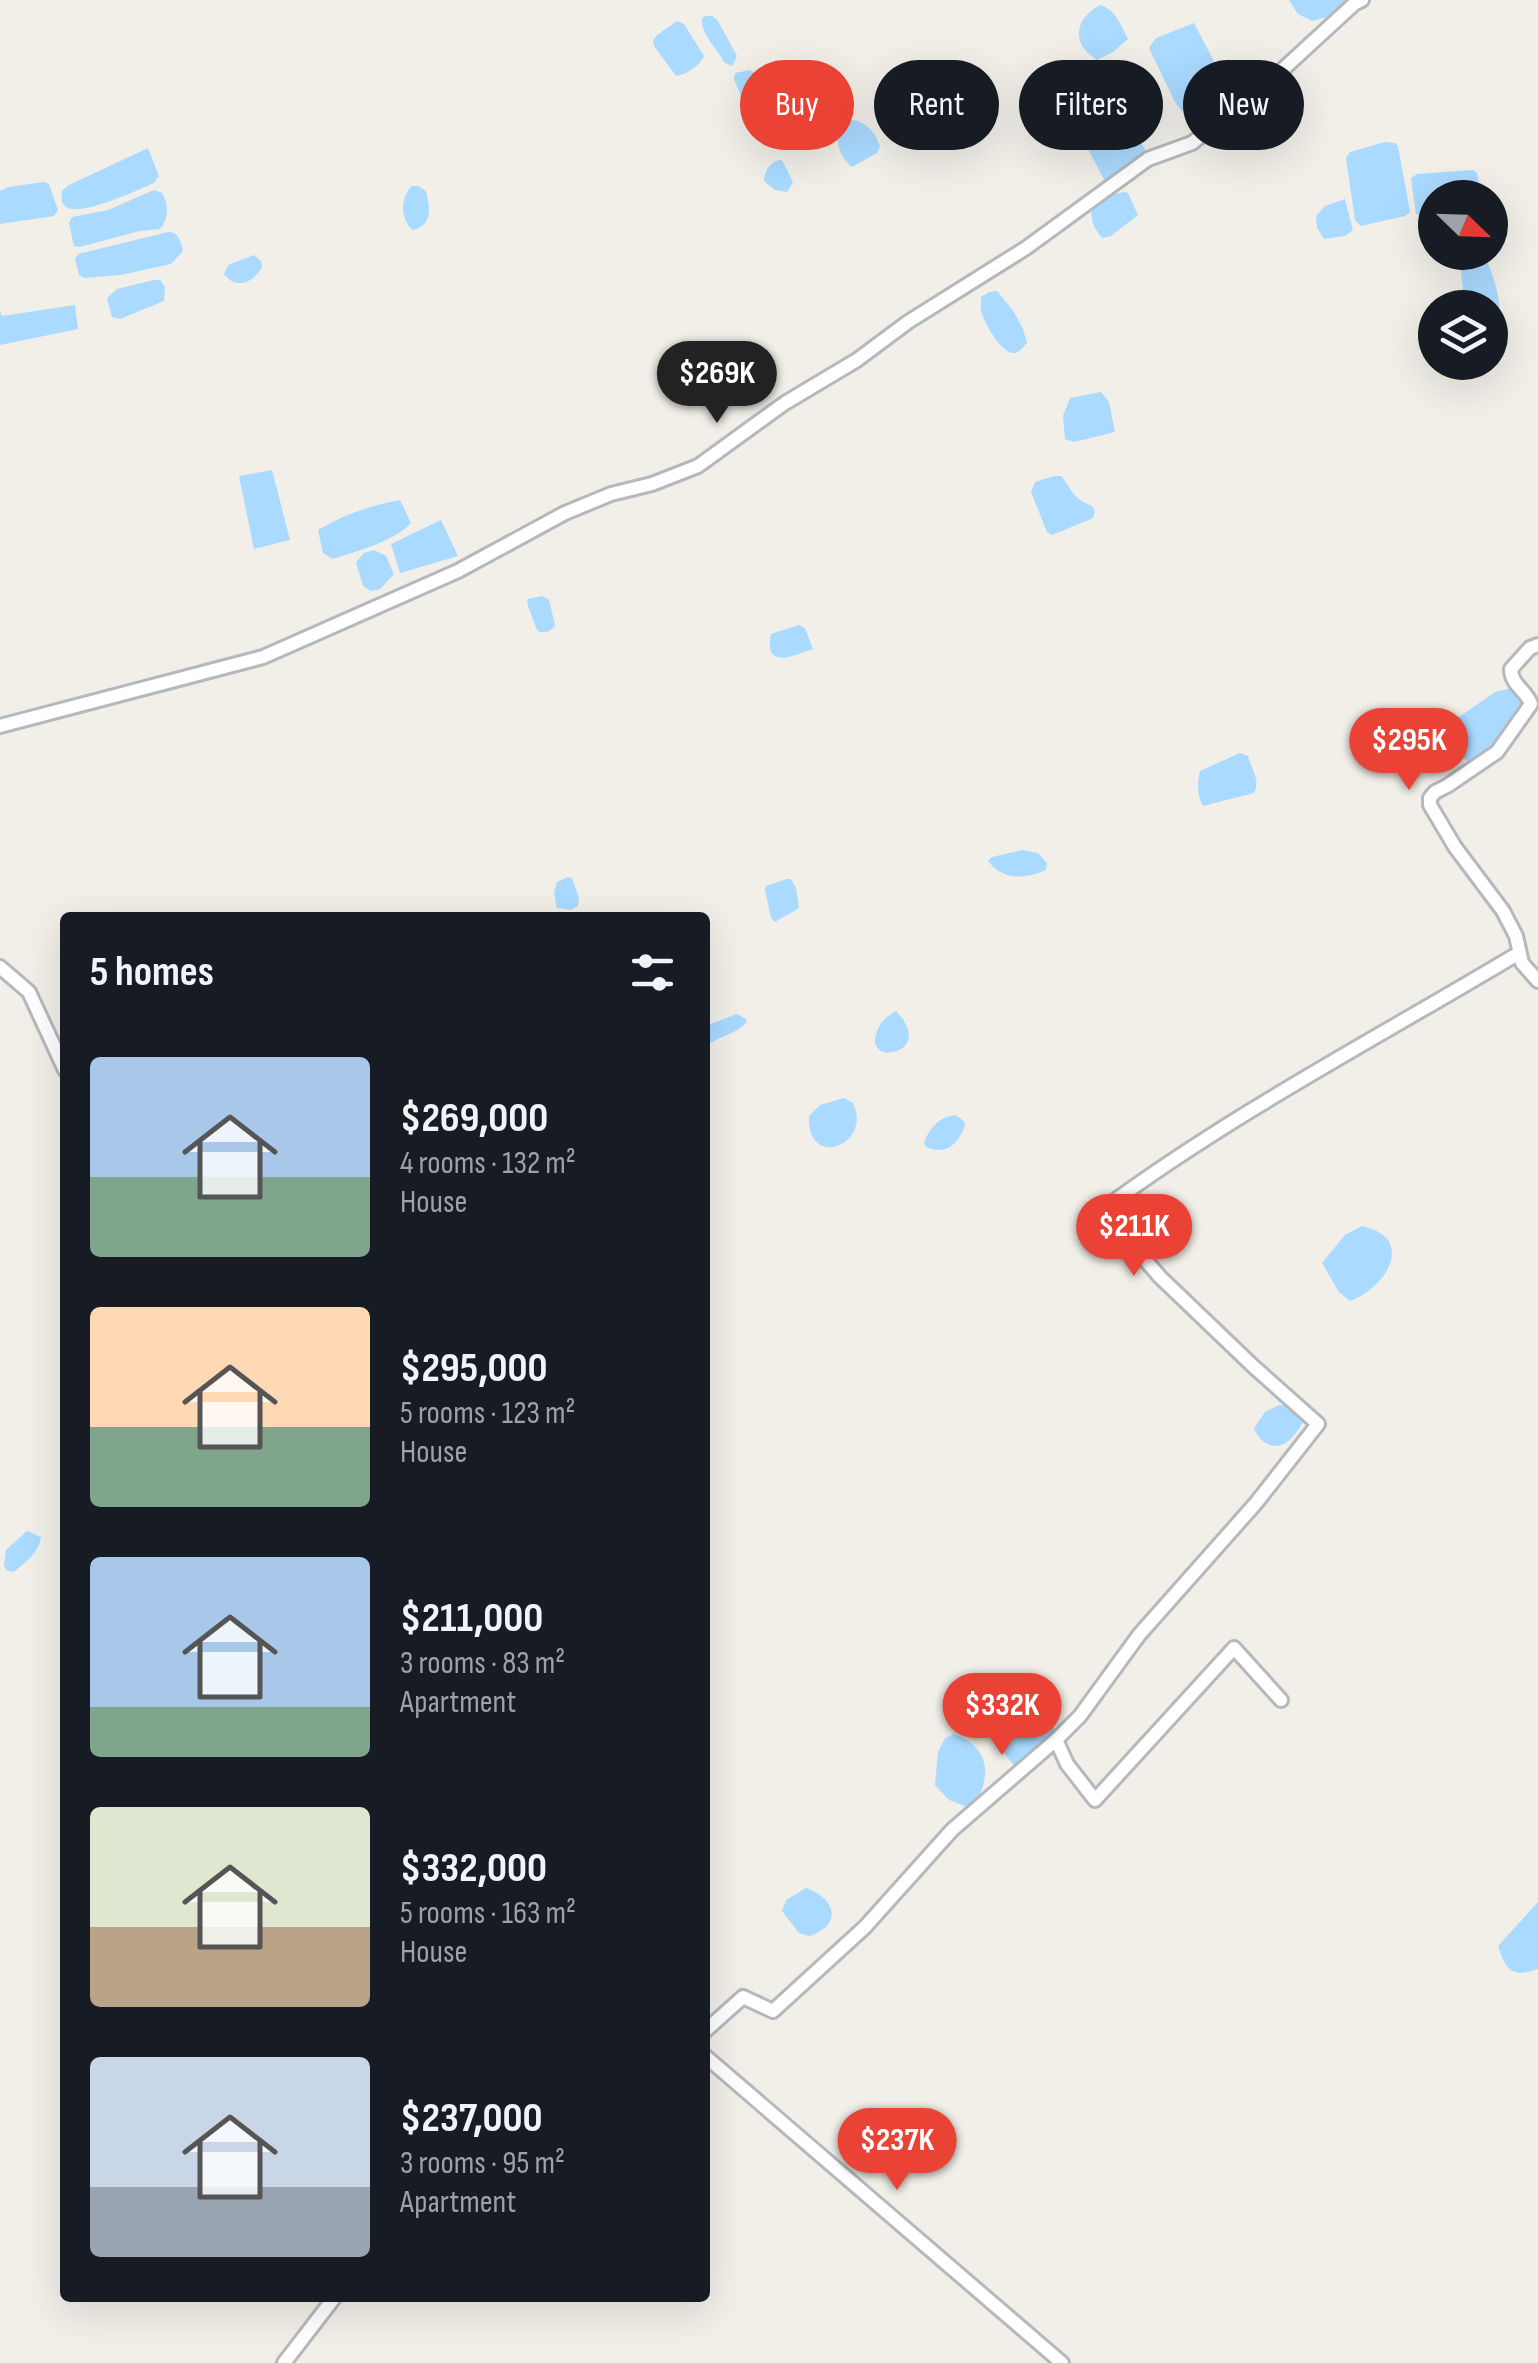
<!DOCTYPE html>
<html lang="en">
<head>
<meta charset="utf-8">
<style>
	:root { --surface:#171b24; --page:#20242c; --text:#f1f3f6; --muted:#9ea1a6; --accent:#ea4335 }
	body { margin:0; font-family:"Sofia Sans Condensed",sans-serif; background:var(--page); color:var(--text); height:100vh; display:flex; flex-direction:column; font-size:38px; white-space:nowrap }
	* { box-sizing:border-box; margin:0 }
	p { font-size:32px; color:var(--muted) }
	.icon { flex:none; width:55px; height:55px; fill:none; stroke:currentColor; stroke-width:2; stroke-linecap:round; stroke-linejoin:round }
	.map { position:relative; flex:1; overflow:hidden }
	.side { position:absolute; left:60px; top:912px; width:650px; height:1390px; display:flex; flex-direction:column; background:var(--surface); border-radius:10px; box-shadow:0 10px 40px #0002 }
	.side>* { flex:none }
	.top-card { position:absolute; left:740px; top:60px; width:648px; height:90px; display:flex; gap:20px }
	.needle { width:65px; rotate:113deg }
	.tools { position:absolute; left:1418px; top:180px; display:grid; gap:20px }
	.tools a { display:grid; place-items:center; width:90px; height:90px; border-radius:50%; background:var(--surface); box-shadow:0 10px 40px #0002; font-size:50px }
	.price { position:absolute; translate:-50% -85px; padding:0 22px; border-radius:35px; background:var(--accent); color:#fff; font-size:32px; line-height:65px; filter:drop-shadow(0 2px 5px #0008) }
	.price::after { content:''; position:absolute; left:50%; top:60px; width:30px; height:22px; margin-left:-15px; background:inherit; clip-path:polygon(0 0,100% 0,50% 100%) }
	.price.active { background:#222; color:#fff }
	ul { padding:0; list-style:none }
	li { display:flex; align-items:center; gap:30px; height:250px; padding:0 30px }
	li span { display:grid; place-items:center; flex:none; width:280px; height:200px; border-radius:10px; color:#555 }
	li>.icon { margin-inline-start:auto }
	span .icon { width:120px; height:120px; fill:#fffc; stroke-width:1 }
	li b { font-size:42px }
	h2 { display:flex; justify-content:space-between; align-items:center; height:120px; padding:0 30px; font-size:42px }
	.pill { padding:0 35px; border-radius:45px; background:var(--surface); box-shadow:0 10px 40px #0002; font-size:35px; line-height:90px }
	.pill.active { background:var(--accent); color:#fff }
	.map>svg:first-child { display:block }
	.water { fill:#aadaff }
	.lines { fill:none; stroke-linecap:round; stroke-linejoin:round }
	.minor-casing { stroke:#b5b8bc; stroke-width:18 }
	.minor { stroke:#fff; stroke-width:12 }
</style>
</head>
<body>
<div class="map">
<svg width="1538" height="2363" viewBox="0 0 1538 2363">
	<rect width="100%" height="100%" fill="#f1efe8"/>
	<!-- water -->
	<g class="water">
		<path d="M1289 0H1349L1327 17 1312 21 1298 14Z"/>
		<path d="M1100 5C1115 9 1121 25 1128 39L1113 52 1097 60C1070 43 1075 19 1100 5Z"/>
		<path d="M706 16H713L718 21 737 56 732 66 724 62C716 46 701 36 702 18Z"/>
		<path d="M677 21 684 24 704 56C700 66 687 74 676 76L654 46 653 41 657 35Z"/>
		<path d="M1194 23 1234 100V104L1195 128 1175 102 1149 48 1156 38Z"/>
		<path d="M750 70 762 77 768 90 765 96 747 103 743 101 734 79 735 73Z"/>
		<path d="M1102 81 1146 151 1105 181 1067 110 1070 100Z"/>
		<path d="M844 119C864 120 873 128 880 146L877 153 852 167C838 156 836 140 837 122Z"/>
		<path d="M1385 142 1395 143 1398 146 1410 212 1405 216 1361 226 1355 220 1354 213 1346 158 1350 152Z"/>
		<path d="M148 148 159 176 154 183C138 190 80 217 66 207 60 202 62 198 62 191L69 185Z"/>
		<path d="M782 160 793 182 787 192 775 190 764 181C764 171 771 160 782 160Z"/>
		<path d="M1473 170 1477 173 1482 197 1435 198V212L1419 215 1416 214 1411 178 1417 174Z"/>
		<path d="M44 182 49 184 58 210 54 216 0 224V191L8 187Z"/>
		<path d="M412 186H418L426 191C430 208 433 225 413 230 400 220 400 197 412 186Z"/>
		<path d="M154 190 162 193C169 204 169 219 160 229L140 231 79 247 74 246 69 223 72 217 108 210Z"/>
		<path d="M1123 192 1128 193 1138 215 1111 236 1102 238C1080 210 1095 199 1123 192Z"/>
		<path d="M1345 199 1353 230 1345 236 1324 239 1317 228 1316 216 1325 206Z"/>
		<path d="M168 232C179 232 181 242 183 251L171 264 121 275 84 278 79 275 75 259 78 254Z"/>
		<path d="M254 255 261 261 262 267C253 283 236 290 224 274L228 265Z"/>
		<path d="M1466 256H1475L1486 260C1495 277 1503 307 1498 325L1490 328V308L1465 307 1460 265Z"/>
		<path d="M154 280H160L165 287 164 301 120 319 112 317 107 298 117 289Z"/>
		<path d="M997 291 1014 312 1023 329 1027 343C1023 347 1019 353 1014 353 1002 354 985 324 982 314 980 307 981 304 981 297L989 292Z"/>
		<path d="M75 305 78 329 0 345V311L2 316Z"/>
		<path d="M1101 392 1109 402 1115 432 1074 442 1065 439 1063 416 1070 398Z"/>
		<path d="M272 470 290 540 254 549 239 476Z"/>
		<path d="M1054 476H1061C1074 491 1070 497 1092 506L1095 511 1093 518 1052 535 1047 532 1031 492 1035 482Z"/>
		<path d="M400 500 411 523C395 541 355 552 332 559L323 553 318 530C343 515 371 505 400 500Z"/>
		<path d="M441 520 458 556 400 573 391 544Z"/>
		<path d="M374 550 386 556 394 574 380 589 371 591 363 586 356 562 364 553Z"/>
		<path d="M542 596 549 600 555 625C551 632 543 635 537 630L527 603 528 599Z"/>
		<path d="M799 625 805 628 813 649C792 656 764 670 771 634Z"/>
		<path d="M1512 688 1525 706 1491 751 1473 764 1469 763C1459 754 1447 736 1452 722L1495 692Z"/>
		<path d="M1240 753 1248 756C1251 769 1261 780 1254 793L1203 806C1197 795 1197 783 1200 771Z"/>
		<path d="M1022 850 1038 853 1047 863 1046 870C1025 879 1003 881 988 861L992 857Z"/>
		<path d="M568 877 572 878 579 898 578 906 571 910 557 908 554 893 557 882Z"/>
		<path d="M787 879H791L796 888 799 908 775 922 771 918 765 890 766 886Z"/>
		<path d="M896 1011C937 1054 865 1067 876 1034 879 1023 887 1016 896 1011Z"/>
		<path d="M737 1014 746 1019 747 1022C737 1034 718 1036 705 1047V1026Z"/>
		<path d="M844 1098 853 1103C873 1146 806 1170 809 1116L820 1105Z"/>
		<path d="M955 1115 964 1121 965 1126C958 1144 946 1156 926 1147L924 1143C929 1128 939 1117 955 1115Z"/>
		<path d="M1362 1226C1417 1238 1386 1288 1350 1301L1339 1292 1322 1263 1345 1235Z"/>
		<path d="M1279 1405H1287L1303 1422C1299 1429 1294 1437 1287 1442 1273 1452 1258 1441 1254 1428L1265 1412Z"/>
		<path d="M27 1531 41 1537C39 1552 26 1562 14 1572L6 1570 4 1565 6 1550Z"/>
		<path d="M1025 1701 1059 1733 1017 1769 989 1735Z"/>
		<path d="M954 1734C989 1748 991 1771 977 1802L968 1807 949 1800 935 1785 938 1752 945 1738Z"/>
		<path d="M806 1888C835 1898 844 1925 809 1936L799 1933 782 1911 786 1900Z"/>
		<path d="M1538 1902V1969C1512 1978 1506 1971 1498 1946Z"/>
	</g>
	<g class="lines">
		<defs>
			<g id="minor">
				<path d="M1538 645 1530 648 1511 669C1511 685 1526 690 1531 704L1497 752 1447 786 1435 792 1430 798V805L1455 847 1503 911 1516 936 1522 963 1538 981"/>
				<path d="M0 726 263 657 458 571 565 513 611 494 652 484 698 466 785 403 857 360 908 322 1026 248 1148 159 1192 143 1267 84 1354 4 1362 0"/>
				<path d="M0 967 29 992 65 1070"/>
				<path d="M1056 1740 1080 1716 1139 1635 1256 1503 1318 1424 1254 1367 1160 1277 1102 1210C1233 1113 1379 1037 1519 953"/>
				<path d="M705 2031 743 1997 773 2011 865 1927 952 1830 1056 1740 1067 1764 1095 1800 1234 1648 1281 1700"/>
				<path d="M705 2056 1062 2363"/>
				<path d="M284 2363 334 2298"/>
			</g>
		</defs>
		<!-- minor casing -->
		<use href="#minor" class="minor-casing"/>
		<!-- minor -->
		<use href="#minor" class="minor"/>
	</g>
</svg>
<div class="tools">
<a><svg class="needle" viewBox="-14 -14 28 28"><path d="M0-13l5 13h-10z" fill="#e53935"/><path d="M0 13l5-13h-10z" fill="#9ea1a6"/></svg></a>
<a><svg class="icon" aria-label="layers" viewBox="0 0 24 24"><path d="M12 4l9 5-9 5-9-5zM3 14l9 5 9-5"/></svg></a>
</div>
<b class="price active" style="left:717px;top:426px">$269K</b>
<b class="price" style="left:1409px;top:793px">$295K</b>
<b class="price" style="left:1134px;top:1279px">$211K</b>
<b class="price" style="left:1002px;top:1758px">$332K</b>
<b class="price" style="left:897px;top:2193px">$237K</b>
<div class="top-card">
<a class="pill active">Buy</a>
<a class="pill">Rent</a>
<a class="pill">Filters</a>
<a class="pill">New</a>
</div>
<section class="side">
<h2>5 homes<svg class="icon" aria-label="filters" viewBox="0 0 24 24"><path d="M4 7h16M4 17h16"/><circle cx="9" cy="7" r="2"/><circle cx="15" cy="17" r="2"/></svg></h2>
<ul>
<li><span style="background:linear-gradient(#a9c7e8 60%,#7fa58c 0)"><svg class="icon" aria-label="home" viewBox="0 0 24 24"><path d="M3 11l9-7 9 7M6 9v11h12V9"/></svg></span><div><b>$269,000</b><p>4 rooms · 132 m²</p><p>House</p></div></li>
<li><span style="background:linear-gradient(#ffd9b3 60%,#7fa58c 0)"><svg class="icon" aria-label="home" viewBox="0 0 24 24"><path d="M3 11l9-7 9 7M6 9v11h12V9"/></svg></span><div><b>$295,000</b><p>5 rooms · 123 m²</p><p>House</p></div></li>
<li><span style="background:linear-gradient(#a9c7e8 75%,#7fa58c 0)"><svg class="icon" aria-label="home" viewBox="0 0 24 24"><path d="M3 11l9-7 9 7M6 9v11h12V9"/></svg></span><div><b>$211,000</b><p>3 rooms · 83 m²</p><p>Apartment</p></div></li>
<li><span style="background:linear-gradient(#dfe7d0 60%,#b9a48a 0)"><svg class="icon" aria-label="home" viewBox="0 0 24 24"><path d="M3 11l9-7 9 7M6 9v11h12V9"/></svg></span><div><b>$332,000</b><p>5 rooms · 163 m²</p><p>House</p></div></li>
<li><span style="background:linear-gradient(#c9d6e8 65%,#9aa5b1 0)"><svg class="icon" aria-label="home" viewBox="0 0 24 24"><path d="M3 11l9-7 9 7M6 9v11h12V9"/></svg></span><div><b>$237,000</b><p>3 rooms · 95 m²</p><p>Apartment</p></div></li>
</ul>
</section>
</div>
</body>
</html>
